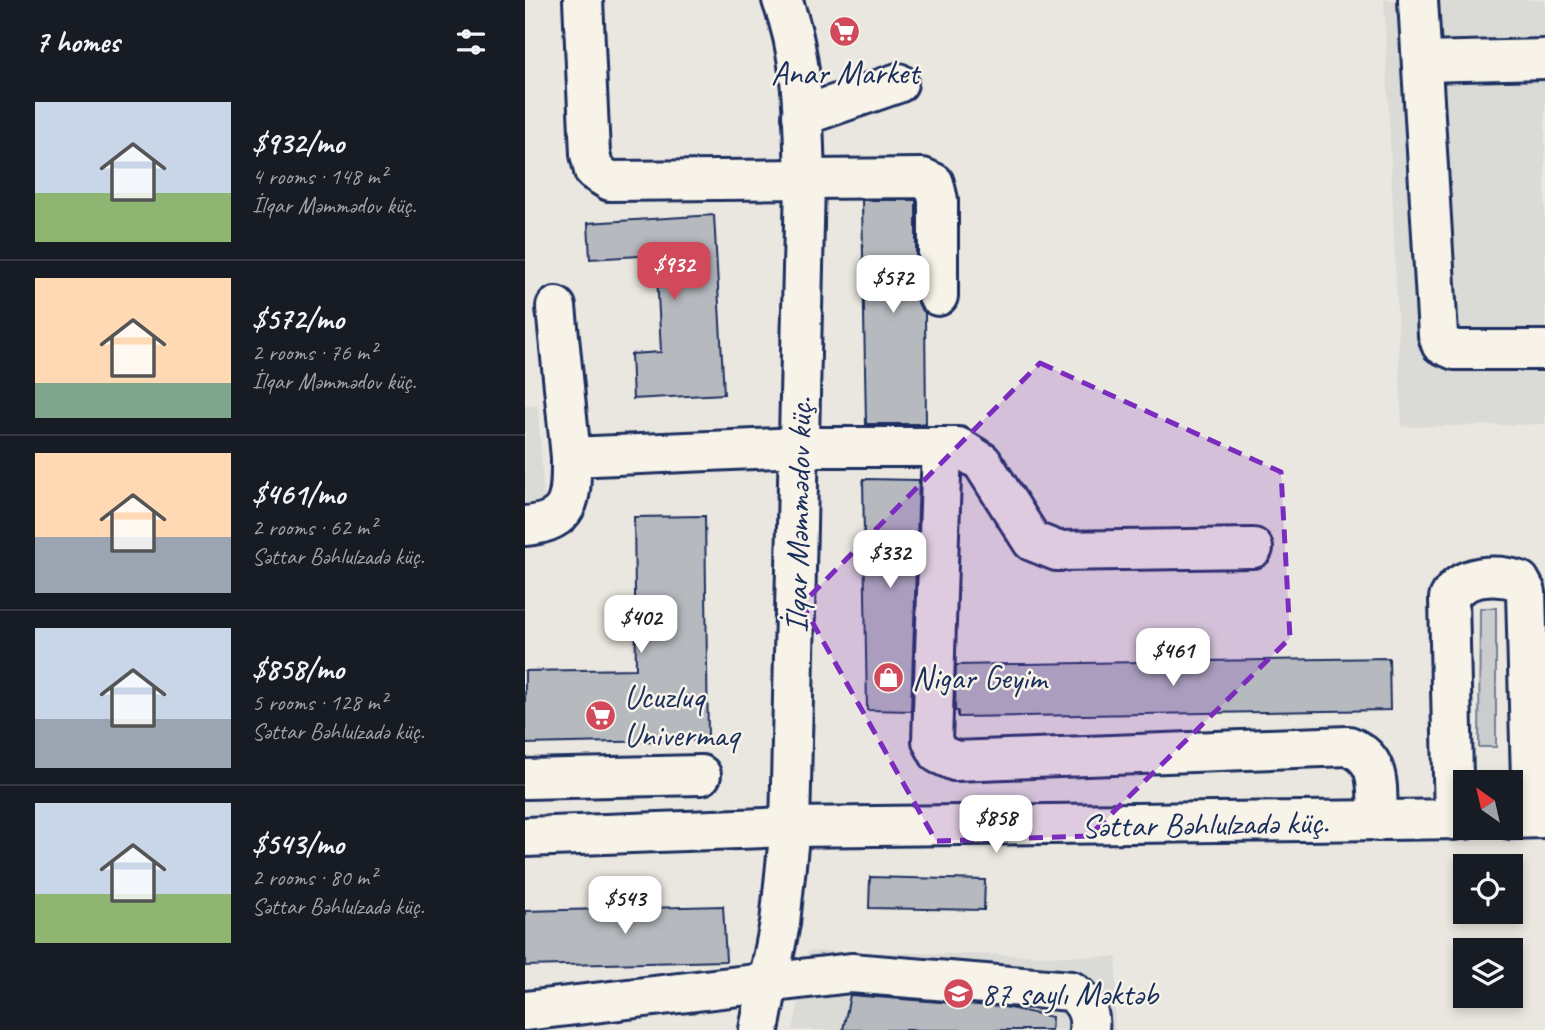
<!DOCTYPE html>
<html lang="en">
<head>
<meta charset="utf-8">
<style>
	:root { --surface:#171b24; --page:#242831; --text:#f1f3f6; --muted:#9ea1a6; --line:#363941; --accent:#d1495b }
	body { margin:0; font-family:Caveat,sans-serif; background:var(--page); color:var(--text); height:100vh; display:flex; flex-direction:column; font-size:26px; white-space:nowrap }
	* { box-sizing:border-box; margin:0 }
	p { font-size:23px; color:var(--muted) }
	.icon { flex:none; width:38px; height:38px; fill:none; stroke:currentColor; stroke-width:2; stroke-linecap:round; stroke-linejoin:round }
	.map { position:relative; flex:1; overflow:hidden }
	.panel { display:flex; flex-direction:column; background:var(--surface); width:525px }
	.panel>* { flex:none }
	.needle { width:46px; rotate:326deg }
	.buttons { position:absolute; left:928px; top:770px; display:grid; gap:14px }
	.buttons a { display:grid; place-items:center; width:70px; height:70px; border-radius:0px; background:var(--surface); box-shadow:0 4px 10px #0003; font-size:35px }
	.price { position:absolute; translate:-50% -60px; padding:0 16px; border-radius:14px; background:#fff; color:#222; font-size:23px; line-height:46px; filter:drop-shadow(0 2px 4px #0008) }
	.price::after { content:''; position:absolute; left:50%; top:42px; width:21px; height:16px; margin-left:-10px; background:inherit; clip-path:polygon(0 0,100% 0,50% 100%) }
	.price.on { background:var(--accent); color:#fff }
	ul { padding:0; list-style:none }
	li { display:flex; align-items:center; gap:21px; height:175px; padding:0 35px }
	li+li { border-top:2px solid var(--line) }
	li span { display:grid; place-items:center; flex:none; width:196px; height:140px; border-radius:0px; color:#555 }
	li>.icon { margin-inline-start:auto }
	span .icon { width:84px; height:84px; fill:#fffc; stroke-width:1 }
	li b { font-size:30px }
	h2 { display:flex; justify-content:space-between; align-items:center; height:84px; padding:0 35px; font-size:30px }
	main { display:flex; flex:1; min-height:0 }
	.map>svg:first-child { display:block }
	.built { fill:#dadad6 }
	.green { fill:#cbcccd; stroke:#737e96; stroke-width:2 }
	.building { fill:#b6babf; stroke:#1b2f5e; stroke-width:2 }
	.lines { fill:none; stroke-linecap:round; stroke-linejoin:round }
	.minor-casing { stroke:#1b2f5e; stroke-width:44 }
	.major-casing { stroke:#1b2f5e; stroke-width:44 }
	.minor { stroke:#f7f3e8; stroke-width:38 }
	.major { stroke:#f7f3e8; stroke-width:38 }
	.marked { fill:#7b2cbf; fill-opacity:0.2; stroke:#7b2cbf; stroke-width:5; stroke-dasharray:14 9; stroke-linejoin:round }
	.labels { text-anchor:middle; stroke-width:5; stroke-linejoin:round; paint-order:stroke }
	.poi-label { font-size:33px; fill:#1b2f5e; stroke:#f7f3e8; text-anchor:start }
	.street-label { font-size:33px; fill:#1b2f5e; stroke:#f7f3e8 }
</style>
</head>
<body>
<main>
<section class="panel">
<h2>7 homes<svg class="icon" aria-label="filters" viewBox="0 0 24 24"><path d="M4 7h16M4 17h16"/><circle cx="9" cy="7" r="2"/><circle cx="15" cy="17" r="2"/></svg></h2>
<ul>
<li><span style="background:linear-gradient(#c9d6e8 65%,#8fb573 0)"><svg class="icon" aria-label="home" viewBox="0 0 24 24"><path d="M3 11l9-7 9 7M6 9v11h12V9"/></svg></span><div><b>$932/mo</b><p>4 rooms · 148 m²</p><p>İlqar Məmmədov küç.</p></div></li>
<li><span style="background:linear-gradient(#ffd9b3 75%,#7fa58c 0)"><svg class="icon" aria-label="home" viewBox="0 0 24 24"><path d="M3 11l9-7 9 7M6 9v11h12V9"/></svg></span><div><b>$572/mo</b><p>2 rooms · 76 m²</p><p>İlqar Məmmədov küç.</p></div></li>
<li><span style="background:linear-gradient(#ffd9b3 60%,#9aa5b1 0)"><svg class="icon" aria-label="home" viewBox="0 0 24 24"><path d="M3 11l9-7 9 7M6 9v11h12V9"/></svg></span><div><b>$461/mo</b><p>2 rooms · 62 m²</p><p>Səttar Bəhlulzadə küç.</p></div></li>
<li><span style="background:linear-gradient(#c9d6e8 65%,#9aa5b1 0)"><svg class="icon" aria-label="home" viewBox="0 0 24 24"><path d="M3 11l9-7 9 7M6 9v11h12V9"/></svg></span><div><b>$858/mo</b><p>5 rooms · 128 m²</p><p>Səttar Bəhlulzadə küç.</p></div></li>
<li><span style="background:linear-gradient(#c9d6e8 65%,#8fb573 0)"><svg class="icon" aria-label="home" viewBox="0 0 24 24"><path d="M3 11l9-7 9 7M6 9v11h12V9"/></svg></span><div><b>$543/mo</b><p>2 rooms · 80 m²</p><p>Səttar Bəhlulzadə küç.</p></div></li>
</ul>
</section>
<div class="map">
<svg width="1020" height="1030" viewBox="0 0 1020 1030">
	<rect width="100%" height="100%" fill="#eae7e0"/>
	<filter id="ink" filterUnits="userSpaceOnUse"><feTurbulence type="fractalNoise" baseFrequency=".0143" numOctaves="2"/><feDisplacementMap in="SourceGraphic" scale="14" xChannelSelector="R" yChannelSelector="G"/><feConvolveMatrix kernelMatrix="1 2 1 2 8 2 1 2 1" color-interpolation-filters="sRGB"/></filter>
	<g filter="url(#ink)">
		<!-- built -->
		<g class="built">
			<path d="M859 0H1020V424L877 427Z"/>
			<path d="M0 406H13L19 501 0 503Z"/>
			<path d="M283 951 592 957 589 1030H268Z"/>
		</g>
		<!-- green -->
		<path class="green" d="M955 608H971V747H954Z"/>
		<!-- building -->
		<g class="building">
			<path d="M337 200H391V296L400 313 401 424H341Z"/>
			<path d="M189 215 199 394 108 399 106 354 136 352 131 255 65 259 63 223Z"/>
			<path d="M338 479 394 480 386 711 342 710Z"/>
			<path d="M180 516 183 740 0 744V671L111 669 109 517Z"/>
			<path d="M864 658 865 710 433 717V711H430L431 665Z"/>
			<path d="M345 877 460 880 459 910 344 908Z"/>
			<path d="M198 906 201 961 0 966V911Z"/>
			<path d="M325 995 479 1007 527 1017 526 1030H318Z"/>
		</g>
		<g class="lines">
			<defs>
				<g id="minor">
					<path d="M58 0 65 154 69 171 85 181 398 178 409 183 413 200V296"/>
					<path d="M893 0 913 335 916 344 930 350H1020"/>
					<path d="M898 62 1020 59"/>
					<path d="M277 116 373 83"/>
					<path d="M31 307 46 457"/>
					<path d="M417 447 407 741 414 754 430 761 824 746C858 760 851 788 853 821"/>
					<path d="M0 526C48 522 46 497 46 457L274 447H433L457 462 507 541 532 551 728 548"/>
					<path d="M0 779 176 775"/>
					<path d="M929 820 924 598C936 574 972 573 995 581L1001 592 1007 818"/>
					<path d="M0 1011 326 973 546 991C560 1001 566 1014 564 1030"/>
					<path d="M234 1030 255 923 265 827 280 181C278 121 279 57 257 0"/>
				</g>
				<g id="major">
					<path d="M985 819 1020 818"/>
					<path d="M0 837 265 827 940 819"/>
				</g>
			</defs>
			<!-- minor casing -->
			<use href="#minor" class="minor-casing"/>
			<!-- major casing -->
			<use href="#major" class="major-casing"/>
			<!-- minor -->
			<use href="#minor" class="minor"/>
			<!-- major -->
			<use href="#major" class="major"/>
		</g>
	</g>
	<!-- marked area -->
	<path class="marked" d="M515 363 756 472 765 638 564 836 411 841 277 604Z"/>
	<!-- icons -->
	<defs>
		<symbol id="supermarket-disc" viewBox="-11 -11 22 22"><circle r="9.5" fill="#d1495b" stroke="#f7f3e8"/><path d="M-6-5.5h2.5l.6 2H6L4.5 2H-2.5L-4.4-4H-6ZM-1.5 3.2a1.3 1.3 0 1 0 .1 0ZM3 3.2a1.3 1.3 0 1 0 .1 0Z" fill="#fff"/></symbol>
		<symbol id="shop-disc" viewBox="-11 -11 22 22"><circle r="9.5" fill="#d1495b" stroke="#f7f3e8"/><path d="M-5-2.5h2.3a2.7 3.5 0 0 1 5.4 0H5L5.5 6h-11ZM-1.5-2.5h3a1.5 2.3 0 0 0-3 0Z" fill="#fff"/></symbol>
		<symbol id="school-disc" viewBox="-11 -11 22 22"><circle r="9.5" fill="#d1495b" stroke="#f7f3e8"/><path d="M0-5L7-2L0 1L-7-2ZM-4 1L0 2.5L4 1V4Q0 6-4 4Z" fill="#fff"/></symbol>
	</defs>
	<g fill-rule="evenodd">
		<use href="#supermarket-disc" x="302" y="14" width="35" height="35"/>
		<use href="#shop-disc" x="346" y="660" width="35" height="35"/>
		<use href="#supermarket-disc" x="58" y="698" width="35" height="35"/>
		<use href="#school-disc" x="416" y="976" width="35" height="35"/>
	</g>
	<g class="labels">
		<!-- poi labels -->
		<g class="poi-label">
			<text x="320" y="84" text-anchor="middle">Anar Market</text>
			<text x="387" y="689">Nigar Geyim</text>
			<text x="99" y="708">Ucuzluq<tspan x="99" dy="38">Univermaq</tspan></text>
			<text x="456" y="1005">87 saylı Məktəb</text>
		</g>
		<!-- street labels -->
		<g class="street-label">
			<text transform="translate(272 515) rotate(-89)" y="12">İlqar Məmmədov küç.</text>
			<text transform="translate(680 823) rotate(-1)" y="12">Səttar Bəhlulzadə küç.</text>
		</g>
	</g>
</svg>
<div class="buttons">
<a><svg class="needle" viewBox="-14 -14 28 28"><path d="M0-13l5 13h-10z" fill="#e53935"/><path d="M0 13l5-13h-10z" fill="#9ea1a6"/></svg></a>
<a><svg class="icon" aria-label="locate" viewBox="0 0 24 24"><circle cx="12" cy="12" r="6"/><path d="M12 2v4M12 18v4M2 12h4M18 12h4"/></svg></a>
<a><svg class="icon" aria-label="layers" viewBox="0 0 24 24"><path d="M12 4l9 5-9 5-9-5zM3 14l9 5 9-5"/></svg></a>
</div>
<b class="price on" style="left:149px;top:302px">$932</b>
<b class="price" style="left:368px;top:315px">$572</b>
<b class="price" style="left:365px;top:590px">$332</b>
<b class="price" style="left:116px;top:655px">$402</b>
<b class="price" style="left:648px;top:688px">$461</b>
<b class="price" style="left:471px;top:855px">$858</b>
<b class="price" style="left:100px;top:936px">$543</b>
</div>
</main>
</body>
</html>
